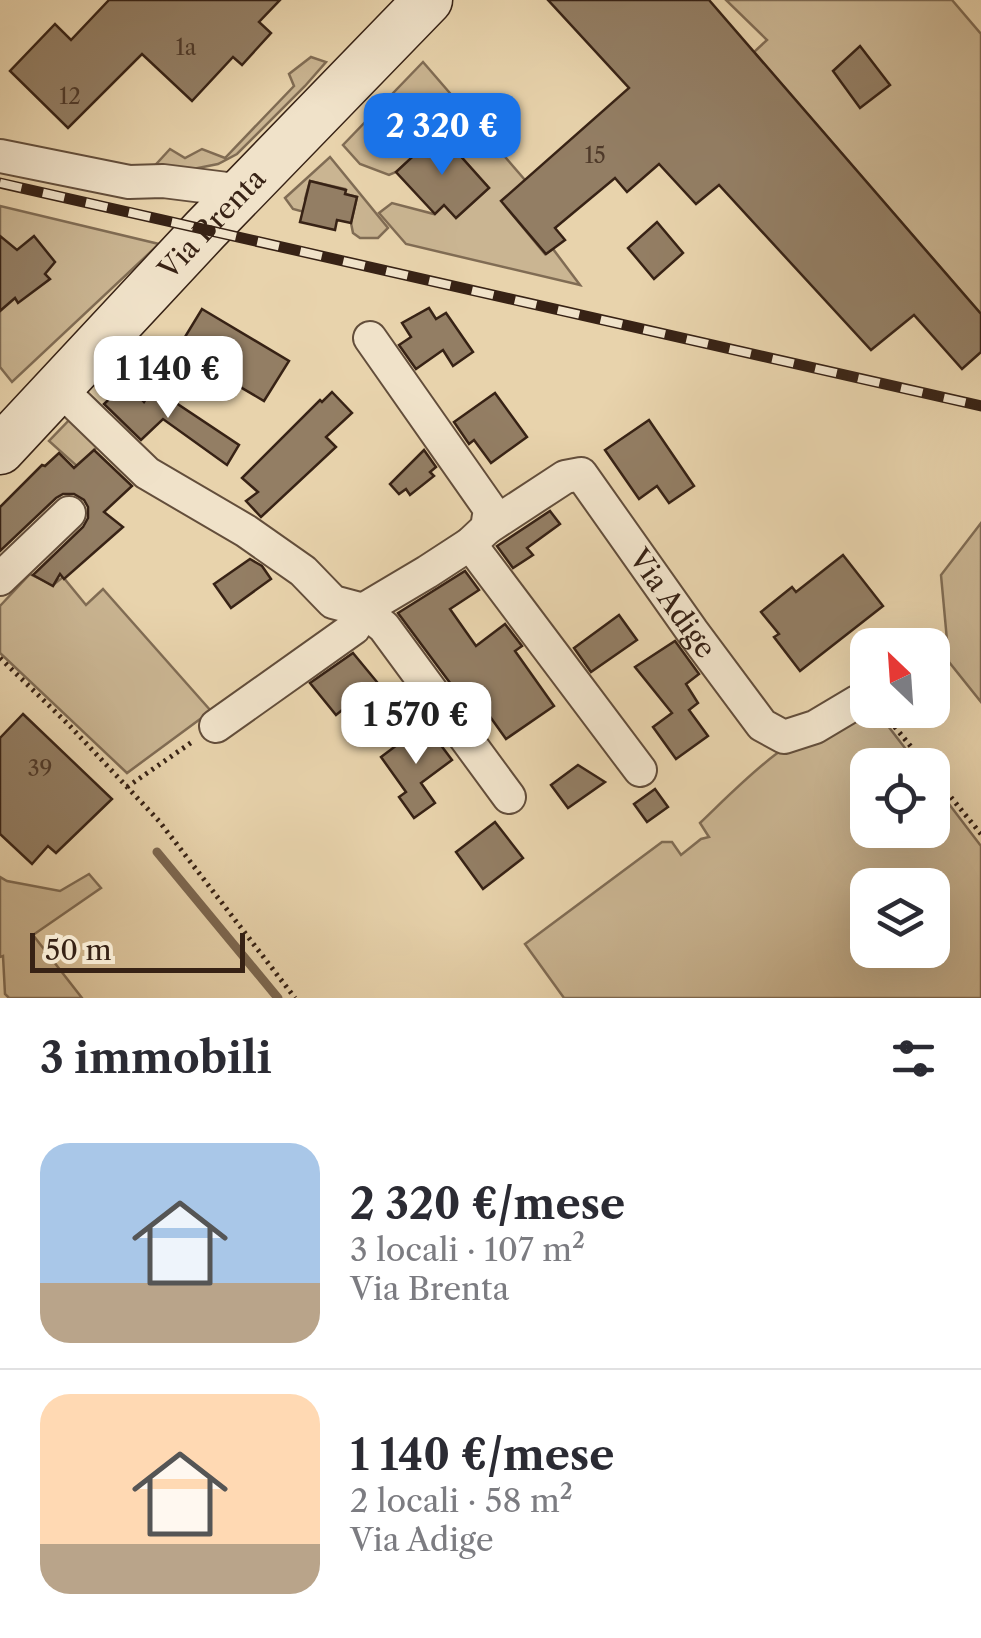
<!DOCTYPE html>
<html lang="it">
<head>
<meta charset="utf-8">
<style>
	:root { --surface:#fff; --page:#f2f2f3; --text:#2b2b33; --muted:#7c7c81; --line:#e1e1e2; --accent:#1a73e8 }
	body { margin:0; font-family:"Libre Caslon Text",serif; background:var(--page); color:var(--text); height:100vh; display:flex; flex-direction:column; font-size:38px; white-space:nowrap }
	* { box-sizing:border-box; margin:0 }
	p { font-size:32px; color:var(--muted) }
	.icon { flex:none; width:55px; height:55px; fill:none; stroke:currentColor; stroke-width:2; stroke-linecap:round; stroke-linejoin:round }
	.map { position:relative; height:998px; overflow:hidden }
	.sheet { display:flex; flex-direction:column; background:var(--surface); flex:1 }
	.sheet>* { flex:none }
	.needle { width:65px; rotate:335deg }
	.fabs { position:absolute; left:850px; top:628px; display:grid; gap:20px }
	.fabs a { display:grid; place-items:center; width:100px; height:100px; border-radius:20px; background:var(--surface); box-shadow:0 10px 40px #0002; font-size:50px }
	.scale { position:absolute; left:30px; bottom:25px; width:215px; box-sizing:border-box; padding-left:10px; border:5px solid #372215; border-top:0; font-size:28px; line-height:35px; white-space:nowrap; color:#372215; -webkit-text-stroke:8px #f0e2c9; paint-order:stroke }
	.price { position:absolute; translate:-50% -85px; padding:0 22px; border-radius:20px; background:#fff; color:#222; font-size:32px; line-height:65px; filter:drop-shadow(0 2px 5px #0008) }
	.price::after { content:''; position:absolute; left:50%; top:60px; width:30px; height:22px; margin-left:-15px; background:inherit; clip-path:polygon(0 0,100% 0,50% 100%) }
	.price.selected { background:var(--accent); color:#fff }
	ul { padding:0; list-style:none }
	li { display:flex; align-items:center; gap:30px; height:250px; padding:0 40px }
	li+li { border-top:2px solid var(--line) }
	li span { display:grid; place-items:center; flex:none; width:280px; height:200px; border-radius:30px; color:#555 }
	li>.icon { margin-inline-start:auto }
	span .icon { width:120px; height:120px; fill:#fffc; stroke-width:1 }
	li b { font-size:42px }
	h2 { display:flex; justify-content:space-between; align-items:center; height:120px; padding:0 40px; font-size:42px }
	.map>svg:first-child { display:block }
	.green { fill:#cab592; stroke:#806c54; stroke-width:2.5; fill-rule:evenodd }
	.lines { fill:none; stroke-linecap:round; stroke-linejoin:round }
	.stream { stroke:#7d6851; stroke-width:9 }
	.building { fill:#937e64; stroke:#372215; stroke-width:2.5 }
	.street-casing { stroke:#634e3b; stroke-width:36 }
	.secondary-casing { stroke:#372215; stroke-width:51 }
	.path { stroke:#372215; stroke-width:5; stroke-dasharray:2.5 5; stroke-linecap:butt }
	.street { stroke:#f0e2c9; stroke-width:32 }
	.secondary { stroke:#f0e2c9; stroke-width:48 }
	.rail-casing { stroke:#372215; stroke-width:11 }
	.rail { stroke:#f0e2c9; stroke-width:8; stroke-dasharray:22; stroke-linecap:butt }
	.labels { text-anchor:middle; stroke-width:9; stroke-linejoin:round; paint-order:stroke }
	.number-label { font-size:22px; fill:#4e3929 }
	.street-label { font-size:28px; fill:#372215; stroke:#f0e2c9 }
</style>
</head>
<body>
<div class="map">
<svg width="981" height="998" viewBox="0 0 981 998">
	<rect width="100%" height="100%" fill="#e8d3ac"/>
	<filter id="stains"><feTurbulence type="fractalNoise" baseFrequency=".002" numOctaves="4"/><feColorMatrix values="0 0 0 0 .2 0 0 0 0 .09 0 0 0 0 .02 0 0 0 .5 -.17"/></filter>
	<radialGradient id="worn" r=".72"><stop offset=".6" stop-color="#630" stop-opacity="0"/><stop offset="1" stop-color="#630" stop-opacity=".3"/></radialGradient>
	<!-- green -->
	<g class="green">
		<path d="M726 0H952L981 34V314L754 52 767 40Z"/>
		<path d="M311 57 326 62 305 86 237 154 218 164 183 171 149 172 170 149 185 158 202 149 225 158 294 86 289 74Z"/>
		<path d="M423 62 525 180 506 207 545 254 553 249 580 285 406 244 379 213 392 203 434 214 444 205 456 218 489 188 440 133 396 172 389 175 360 164 343 145Z"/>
		<path d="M330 157 388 228 378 238H360L353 233 351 223 357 197 345 194V189L310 181 305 199 308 213 293 209 285 198Z"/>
		<path d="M0 206 159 244 12 382 0 367Z"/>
		<path d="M75 414 104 440 91 453 89 477 49 441Z"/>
		<path d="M981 523V702L949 662 941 575Z"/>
		<path d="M30 574 53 585 63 577 86 605 103 589 211 711 127 773 0 653V606Z"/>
		<path d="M878 713 918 765H868V830H932L933 783 981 846V998H564L525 944 662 842H672L681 855 701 839 709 837 700 823C744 781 786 735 846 718 856 715 868 715 878 713ZM868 885H932V950H868Z"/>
		<path d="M89 874 101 888 33 935 82 998H9L5 994 3 956 0 957V877L7 881 60 891Z"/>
	</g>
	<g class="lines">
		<!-- stream -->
		<path class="stream" d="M157 852 278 998"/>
	</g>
	<!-- building -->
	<g class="building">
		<path d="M109 0H280L259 22 271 33 242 65 233 57 192 101 142 54 68 128 10 71 55 24 71 40Z"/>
		<path d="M548 0H709L981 314V352L962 369 914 315 871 350 719 185 696 204 659 164 627 192 615 178 555 228 565 240 546 254 501 201 629 88Z"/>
		<path d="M860 46 890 85 860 108 833 71Z"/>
		<path d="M439 132 489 188 456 218 444 205 435 214 396 172Z"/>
		<path d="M310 181 346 190 345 194 357 197 351 223 337 220 335 230 300 222Z"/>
		<path d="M657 222 683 253 654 279 628 248Z"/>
		<path d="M0 236 17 250 34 236 55 262 45 274 50 279 18 303 15 298 0 311Z"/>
		<path d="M429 308 436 319 446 313 473 352 453 366 443 350 416 369 399 345 411 337 402 323Z"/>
		<path d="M202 309 289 361 264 401 177 350Z"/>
		<path d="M126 383 144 402 152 390 158 391 239 445 227 465 163 419 141 440 104 404Z"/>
		<path d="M332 392 352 413 326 437 336 447 261 517 246 501 258 492 242 478 320 400 322 402Z"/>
		<path d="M495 393 527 437 491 463 474 440 469 444 454 422Z"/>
		<path d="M649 420 694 486 669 503 657 486 639 499 605 450Z"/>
		<path d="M94 450 132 486 104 512 123 527 64 579 60 574 53 586 33 575 83 527 88 518V507L84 500 74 494H63L56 498 0 551V507L42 465 45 466 59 453 74 468Z"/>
		<path d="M424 450 436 467 430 472 434 476 410 495 406 489 399 494 390 484Z"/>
		<path d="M550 511 560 524 527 548 533 555 513 568 497 546Z"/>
		<path d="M843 555 883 606 800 671 774 637 779 634 761 612 792 587 796 592Z"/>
		<path d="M250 559 262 566 271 579 231 608 214 584Z"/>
		<path d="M465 571 479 590 450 609 476 646 505 624 522 646 515 651 554 706 506 739 481 704 471 711 398 613Z"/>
		<path d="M619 615 637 640 591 672 574 648Z"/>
		<path d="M675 641 699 674 686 684 698 703 689 710 708 736 676 759 653 727 672 713 635 667Z"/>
		<path d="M353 653 377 682 336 715 310 683Z"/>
		<path d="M23 714 112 799 56 853 48 846 32 864 0 834V738Z"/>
		<path d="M425 724 452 760 421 783 435 803 414 818 399 797 406 792 381 757Z"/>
		<path d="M578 765 605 782 568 808 551 785Z"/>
		<path d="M655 789 668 807 647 822 634 804Z"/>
		<path d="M495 822 523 858 483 889 456 852Z"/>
	</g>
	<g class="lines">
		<defs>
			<g id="street">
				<path d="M0 156 129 182 163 181 243 191"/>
				<path d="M59 388 147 473 246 531 303 571 333 602 363 610 427 572 470 544 487 528 490 509 370 338"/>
				<path id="s1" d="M487 528 565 477 581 474 692 631 762 725 784 737 815 727 857 702 868 701"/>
				<path d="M470 544 640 770"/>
				<path d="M0 579 69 513"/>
				<path d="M216 726 354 628 363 610 384 627 509 797"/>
			</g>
			<g id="secondary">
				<path id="s2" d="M0 450 205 230 428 0"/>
			</g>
		</defs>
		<!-- street casing -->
		<use href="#street" class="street-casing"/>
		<!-- secondary casing -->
		<use href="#secondary" class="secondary-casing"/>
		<!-- path -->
		<g class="path">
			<path d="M0 658 68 724 159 821 295 998"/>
			<path d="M890 721 926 765"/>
			<path d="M932 774 981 834"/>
			<path d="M127 787 192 742"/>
		</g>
		<!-- street -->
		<use href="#street" class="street"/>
		<!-- secondary -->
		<use href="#secondary" class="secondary"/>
		<defs>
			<path id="rail" d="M0 183 981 406"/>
		</defs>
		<!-- rail casing -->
		<use href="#rail" class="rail-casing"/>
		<!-- rail -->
		<use href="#rail" class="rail"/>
	</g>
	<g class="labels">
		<!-- number labels -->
		<g class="number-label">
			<text x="186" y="55">1a</text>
			<text x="70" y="104">12</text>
			<text x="595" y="163">15</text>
			<text x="40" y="776">39</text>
		</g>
		<!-- street labels -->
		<g class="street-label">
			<text dy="10" stroke="none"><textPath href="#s2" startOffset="310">Via Brenta</textPath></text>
			<text dy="10" stroke="none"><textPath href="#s1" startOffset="268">Via Adige</textPath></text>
		</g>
	</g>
	<rect width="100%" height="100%" filter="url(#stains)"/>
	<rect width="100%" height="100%" fill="url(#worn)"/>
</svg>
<div class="fabs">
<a><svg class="needle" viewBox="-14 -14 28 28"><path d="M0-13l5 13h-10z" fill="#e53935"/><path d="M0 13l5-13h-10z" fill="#7c7c81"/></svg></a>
<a><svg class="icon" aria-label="locate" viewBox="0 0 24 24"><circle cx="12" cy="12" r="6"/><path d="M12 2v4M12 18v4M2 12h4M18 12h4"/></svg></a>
<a><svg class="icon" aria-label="layers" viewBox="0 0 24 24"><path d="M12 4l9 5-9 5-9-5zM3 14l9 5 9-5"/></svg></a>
</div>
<div class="scale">50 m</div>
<b class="price selected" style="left:442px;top:178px">2 320 €</b>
<b class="price" style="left:168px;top:421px">1 140 €</b>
<b class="price" style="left:416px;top:767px">1 570 €</b>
</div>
<section class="sheet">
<h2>3 immobili<svg class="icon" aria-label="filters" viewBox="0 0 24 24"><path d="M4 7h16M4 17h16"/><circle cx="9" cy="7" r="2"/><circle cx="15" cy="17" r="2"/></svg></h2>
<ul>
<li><span style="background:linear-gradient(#a9c7e8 70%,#b9a48a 0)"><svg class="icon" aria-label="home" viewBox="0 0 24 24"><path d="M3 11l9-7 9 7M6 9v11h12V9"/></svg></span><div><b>2 320 €/mese</b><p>3 locali · 107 m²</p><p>Via Brenta</p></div></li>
<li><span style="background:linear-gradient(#ffd9b3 75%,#b9a48a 0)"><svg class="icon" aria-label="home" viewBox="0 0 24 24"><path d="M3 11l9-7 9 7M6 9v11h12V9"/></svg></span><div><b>1 140 €/mese</b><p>2 locali · 58 m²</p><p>Via Adige</p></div></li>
</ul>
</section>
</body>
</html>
